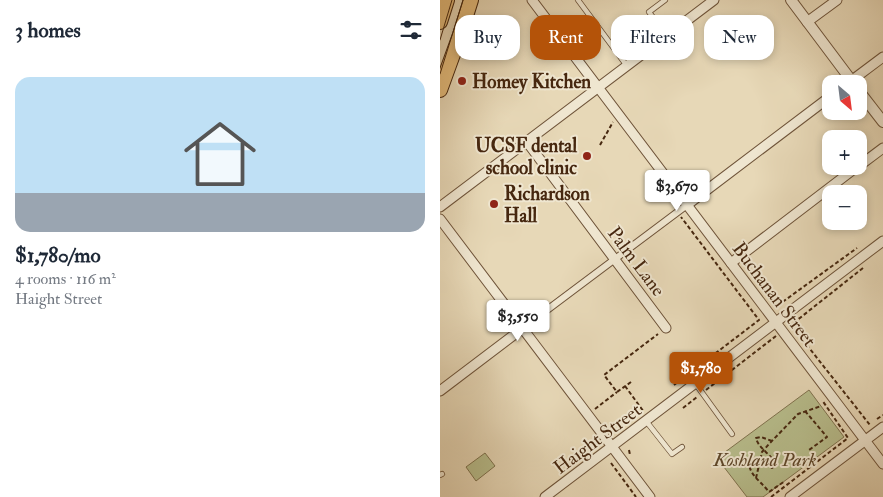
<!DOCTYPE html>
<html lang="en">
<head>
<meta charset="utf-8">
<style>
	:root { --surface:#fff; --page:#f6f6f7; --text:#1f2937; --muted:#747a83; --line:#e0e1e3; --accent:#b45309 }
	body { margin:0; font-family:"IM FELL Double Pica",serif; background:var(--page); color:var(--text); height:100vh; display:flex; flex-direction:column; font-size:19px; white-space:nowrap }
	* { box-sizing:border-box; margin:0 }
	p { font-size:16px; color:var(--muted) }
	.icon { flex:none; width:28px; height:28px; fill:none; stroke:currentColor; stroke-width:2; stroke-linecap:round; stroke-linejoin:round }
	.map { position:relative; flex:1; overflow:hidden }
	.sheet { display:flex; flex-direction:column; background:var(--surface); width:440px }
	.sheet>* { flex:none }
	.hud { position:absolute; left:15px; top:15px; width:352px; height:45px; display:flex; gap:10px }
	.needle { width:32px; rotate:152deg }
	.controls { position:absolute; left:382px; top:75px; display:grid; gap:10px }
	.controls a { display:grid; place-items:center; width:45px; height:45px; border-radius:10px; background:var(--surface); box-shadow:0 2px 8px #0003; font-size:25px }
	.price { position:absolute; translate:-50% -42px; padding:0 11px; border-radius:5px; background:#fff; color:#222; font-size:16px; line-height:32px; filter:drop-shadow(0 1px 2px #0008) }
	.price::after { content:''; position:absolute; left:50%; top:30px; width:15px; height:11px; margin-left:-8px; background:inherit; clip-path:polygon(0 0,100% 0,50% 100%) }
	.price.active { background:var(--accent); color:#fff }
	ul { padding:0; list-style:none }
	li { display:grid; align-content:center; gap:10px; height:265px; padding:0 15px }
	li+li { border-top:1px solid var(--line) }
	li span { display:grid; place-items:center; height:155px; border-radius:15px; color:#555 }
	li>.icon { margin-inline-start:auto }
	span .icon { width:90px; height:90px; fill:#fffc; stroke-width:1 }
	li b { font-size:21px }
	h2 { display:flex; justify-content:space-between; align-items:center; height:60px; padding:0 15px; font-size:21px }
	.chip { padding:0 18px; border-radius:15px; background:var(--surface); box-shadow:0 2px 8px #0003; font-size:18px; line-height:45px }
	.chip.active { background:var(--accent); color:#fff }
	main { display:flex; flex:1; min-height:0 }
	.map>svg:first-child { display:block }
	.green { fill:#b8be8d; stroke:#7f724e }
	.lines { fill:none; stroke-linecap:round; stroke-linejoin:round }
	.service-casing { stroke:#6e5339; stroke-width:6 }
	.pedestrian-casing { stroke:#6e5339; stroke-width:8 }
	.minor-casing { stroke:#6e5339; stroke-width:11 }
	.tertiary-casing { stroke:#6e5339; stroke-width:12 }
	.primary-casing { stroke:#46270f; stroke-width:16 }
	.path { stroke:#46270f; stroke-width:2; stroke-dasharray:4 2.5; stroke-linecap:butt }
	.service { stroke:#efe6d0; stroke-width:4.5 }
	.pedestrian { stroke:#efe6d0; stroke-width:6 }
	.minor { stroke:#efe6d0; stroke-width:9 }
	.tertiary { stroke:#efe6d0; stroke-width:10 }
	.primary { stroke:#e4bc7c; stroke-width:14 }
	.tram { stroke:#46270f; stroke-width:1 }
	.poi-dot { fill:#8f2418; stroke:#efe6d0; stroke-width:2 }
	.labels { text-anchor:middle; stroke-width:4; stroke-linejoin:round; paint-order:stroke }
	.poi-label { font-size:19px; font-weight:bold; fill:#46270f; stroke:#efe6d0; text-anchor:start }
	.street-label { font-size:19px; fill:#46270f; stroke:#efe6d0 }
	.park-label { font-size:19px; font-style:italic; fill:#5d4528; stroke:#efe6d0 }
</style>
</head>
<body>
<main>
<section class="sheet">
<h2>3 homes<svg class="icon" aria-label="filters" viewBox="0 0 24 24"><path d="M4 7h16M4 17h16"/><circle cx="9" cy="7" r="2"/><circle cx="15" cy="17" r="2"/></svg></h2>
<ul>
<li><span style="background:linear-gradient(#bfe0f5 75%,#9aa5b1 0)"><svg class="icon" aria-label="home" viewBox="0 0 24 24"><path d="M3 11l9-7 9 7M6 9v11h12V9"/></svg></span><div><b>$1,780/mo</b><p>4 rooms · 116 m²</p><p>Haight Street</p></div></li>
</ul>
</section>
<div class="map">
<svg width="443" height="497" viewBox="0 0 443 497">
	<rect width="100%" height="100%" fill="#e7d8b7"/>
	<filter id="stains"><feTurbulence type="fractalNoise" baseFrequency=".004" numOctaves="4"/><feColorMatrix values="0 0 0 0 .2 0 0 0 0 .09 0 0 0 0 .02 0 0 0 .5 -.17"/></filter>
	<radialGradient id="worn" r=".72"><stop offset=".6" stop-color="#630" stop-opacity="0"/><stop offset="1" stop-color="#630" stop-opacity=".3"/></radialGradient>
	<!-- green -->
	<g class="green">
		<path d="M369 390 404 437 323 497H307L277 458Z"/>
		<path d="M45 453 55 466 36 481 26 467Z"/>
	</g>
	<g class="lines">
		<defs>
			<g id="service">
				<path d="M138 0 187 66"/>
				<path d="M225 0 209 12 227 36"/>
				<path d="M255 383 292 434"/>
				<path d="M206 421 232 454 242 447"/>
				<path d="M0 475 2 474"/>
			</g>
			<path id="pedestrian" d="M83 328 247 205"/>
			<g id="minor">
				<path d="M92 0 443 464"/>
				<path d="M367 22 397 0"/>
				<path d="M407 84 443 57"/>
				<path d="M87 142 226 328"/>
				<path d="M419 166 443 148"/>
				<path d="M247 205 391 96"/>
				<path d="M0 207 274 0"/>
				<path d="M0 219 210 497"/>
				<path d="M291 263 418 166"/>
				<path d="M0 391 83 328"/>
				<path d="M105 497 443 241"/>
				<path d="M350 497 443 427"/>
			</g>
			<g id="tertiary">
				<path d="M351 0 414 84"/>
				<path d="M419 91 443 122"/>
			</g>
			<g id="primary">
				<path d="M0 22 7 0"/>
				<path d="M0 90 20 35 31 0"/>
			</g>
		</defs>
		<!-- service casing -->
		<use href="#service" class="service-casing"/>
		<!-- pedestrian casing -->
		<use href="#pedestrian" class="pedestrian-casing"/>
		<!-- minor casing -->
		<use href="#minor" class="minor-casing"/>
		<!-- tertiary casing -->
		<use href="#tertiary" class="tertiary-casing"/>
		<!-- primary casing -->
		<use href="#primary" class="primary-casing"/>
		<!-- path -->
		<g class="path">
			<path d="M160 145 173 122"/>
			<path d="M423 268 351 325 430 425"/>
			<path d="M317 281 337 306 417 248"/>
			<path d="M191 382 177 392 164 375 218 334"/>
			<path d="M234 385 319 320 241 217"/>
			<path d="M185 386 204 412"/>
			<path d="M266 390 336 336"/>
			<path d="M243 408 257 397"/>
			<path d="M155 409 177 392"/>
			<path d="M365 411 387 437 369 450"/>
			<path d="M437 419 443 415"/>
			<path d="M332 441 321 437 316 438C319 450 333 454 335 466L332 468 324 461 310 457 308 458C309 476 319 479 329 492L345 481"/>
			<path d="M189 450 190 455"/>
			<path d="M171 463 196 497"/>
			<path d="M316 478 322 452 329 444 358 414 381 406"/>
			<path d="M331 497 408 438 382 400"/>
		</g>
		<!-- service -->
		<use href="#service" class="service"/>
		<!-- pedestrian -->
		<use href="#pedestrian" class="pedestrian"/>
		<!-- minor -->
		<use href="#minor" class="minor"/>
		<!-- tertiary -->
		<use href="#tertiary" class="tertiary"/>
		<!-- primary -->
		<use href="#primary" class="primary"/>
		<!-- tram -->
		<g class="tram">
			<path d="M0 40 12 0"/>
			<path d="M0 74 23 0"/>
		</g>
	</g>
	<!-- markers -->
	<g class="poi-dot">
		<circle cx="22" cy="81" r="5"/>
		<circle cx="147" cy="156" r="5"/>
		<circle cx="54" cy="204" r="5"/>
	</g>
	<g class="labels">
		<!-- poi labels -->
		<g class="poi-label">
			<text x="32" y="88">Homey Kitchen</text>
			<text x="137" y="152" text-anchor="end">UCSF dental<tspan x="137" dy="22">school clinic</tspan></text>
			<text x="64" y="200">Richardson<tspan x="64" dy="22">Hall</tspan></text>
		</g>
		<!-- street labels -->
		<g class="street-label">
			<text transform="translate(197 261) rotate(53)" y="7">Palm Lane</text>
			<text transform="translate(335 294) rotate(53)" y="7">Buchanan Street</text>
			<text transform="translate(157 438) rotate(-37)" y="7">Haight Street</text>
		</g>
		<!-- park labels -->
		<g class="park-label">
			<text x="325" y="466">Koshland Park</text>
		</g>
	</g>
	<rect width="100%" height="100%" filter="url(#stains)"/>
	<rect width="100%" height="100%" fill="url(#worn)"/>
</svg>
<div class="controls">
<a><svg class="needle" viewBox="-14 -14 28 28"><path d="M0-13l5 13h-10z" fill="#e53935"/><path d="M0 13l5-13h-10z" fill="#747a83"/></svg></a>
<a>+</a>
<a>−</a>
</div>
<b class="price" style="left:237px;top:212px">$3,670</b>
<b class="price" style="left:78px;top:342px">$3,550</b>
<b class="price active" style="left:261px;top:394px">$1,780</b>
<div class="hud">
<a class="chip">Buy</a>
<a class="chip active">Rent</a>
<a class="chip">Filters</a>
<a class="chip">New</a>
</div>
</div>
</main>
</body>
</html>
